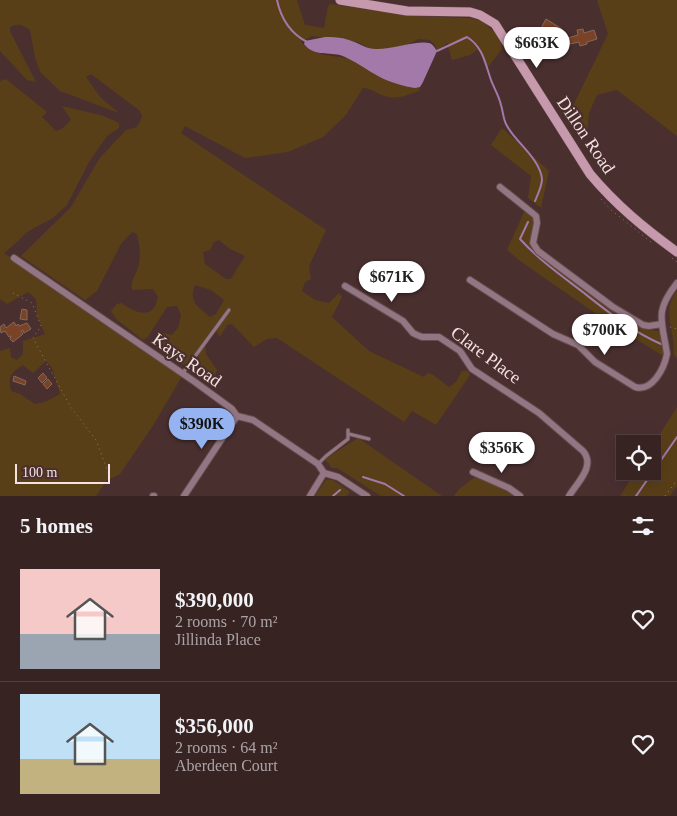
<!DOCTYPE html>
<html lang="en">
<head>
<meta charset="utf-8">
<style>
	:root { --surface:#382323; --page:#3f2b2b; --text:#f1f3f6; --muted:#aba4a6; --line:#524041; --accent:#95b2f1 }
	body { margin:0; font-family:Georgia,serif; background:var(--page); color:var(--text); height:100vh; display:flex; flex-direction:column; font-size:19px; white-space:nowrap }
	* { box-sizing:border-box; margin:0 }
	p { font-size:16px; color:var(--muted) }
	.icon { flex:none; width:28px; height:28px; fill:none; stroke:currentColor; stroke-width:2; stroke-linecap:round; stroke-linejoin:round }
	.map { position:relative; height:496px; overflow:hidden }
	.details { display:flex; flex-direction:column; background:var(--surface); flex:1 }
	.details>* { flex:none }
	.buttons { position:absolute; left:616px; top:435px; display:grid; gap:10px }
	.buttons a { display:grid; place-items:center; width:45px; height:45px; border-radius:0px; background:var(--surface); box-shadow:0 5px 20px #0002,0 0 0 1px var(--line); font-size:25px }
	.scale { position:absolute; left:15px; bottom:12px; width:95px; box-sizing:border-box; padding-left:5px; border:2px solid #f4e1e1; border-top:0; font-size:14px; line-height:18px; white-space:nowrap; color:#f4e1e1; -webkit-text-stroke:4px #4a2f2f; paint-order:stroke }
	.price { position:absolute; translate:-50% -42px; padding:0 11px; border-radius:18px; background:#fff; color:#222; font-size:16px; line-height:32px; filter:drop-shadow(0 1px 2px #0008) }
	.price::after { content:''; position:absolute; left:50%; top:30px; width:15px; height:11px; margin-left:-8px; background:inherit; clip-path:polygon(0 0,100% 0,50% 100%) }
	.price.on { background:var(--accent); color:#111 }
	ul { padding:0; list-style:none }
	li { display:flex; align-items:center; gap:15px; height:125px; padding:0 20px }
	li+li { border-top:1px solid var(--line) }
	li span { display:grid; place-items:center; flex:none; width:140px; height:100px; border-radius:0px; color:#555 }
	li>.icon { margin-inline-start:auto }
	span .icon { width:60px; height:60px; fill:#fffc; stroke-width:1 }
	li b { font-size:21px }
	h2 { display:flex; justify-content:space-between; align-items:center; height:60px; padding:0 20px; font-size:21px }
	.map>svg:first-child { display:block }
	.green { fill:#593f18; fill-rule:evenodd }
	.water { fill:#a379aa }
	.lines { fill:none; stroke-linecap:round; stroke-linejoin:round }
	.stream { stroke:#a379aa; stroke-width:2 }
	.building { fill:#7a4327; stroke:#84685b }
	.service-casing { stroke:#654b4b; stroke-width:4.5 }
	.minor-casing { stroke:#654b4b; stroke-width:8 }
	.secondary-casing { stroke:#654b4b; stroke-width:10 }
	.path { stroke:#8f7878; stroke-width:1; stroke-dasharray:1 4; stroke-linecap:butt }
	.service { stroke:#927683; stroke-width:3 }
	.minor { stroke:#927683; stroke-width:6 }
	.secondary { stroke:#c699ad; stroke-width:9 }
	.labels { text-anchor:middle; stroke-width:4.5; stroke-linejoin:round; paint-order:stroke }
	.street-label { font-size:18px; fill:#f4e1e1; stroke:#4a2f2f }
</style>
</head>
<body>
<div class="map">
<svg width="677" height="496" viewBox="0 0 677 496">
	<rect width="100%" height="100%" fill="#4a2f2f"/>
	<!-- green -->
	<g class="green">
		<path d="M0 0H297L305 25 324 28 328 6 331 4 410 16 470 18 483 21 496 34 501 43 502 49 488 67 479 49 470 55 452 60 448 47V43L437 51 435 45 430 40 418 39 407 45 376 51 357 42 312 36 301 42C317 59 338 55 359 60 378 64 399 76 417 83L420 86 419 91C407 95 395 101 382 95 376 93 371 88 363 88L346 115 323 137 288 152 245 158 185 126 181 133 326 230 309 266 311 279 305 282 302 291 315 300 329 303 339 293 342 297 332 317 369 351 424 377 427 373 432 374 449 387 456 382 462 371H467L470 375 436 425 412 411 404 422 277 338 267 339 254 347 232 324 227 325 220 337 215 329 205 340 206 354 217 370 213 382 209 381 198 372 200 363 198 354 189 365 185 366 153 343 152 340C159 333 162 332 172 335L178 328 181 315 177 306 167 307 147 338 143 340 116 319 111 311 117 304 121 303C135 312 153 322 158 297L153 289 132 290C130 280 138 272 139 263 141 253 139 244 137 234L132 232 121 244 97 291 85 300 21 256 71 207 99 159 126 130 137 127 142 117 140 111 91 74 86 77 101 98 119 113 60 91 40 72 35 57 30 30C23 25 18 23 10 27V31L36 82 27 80 0 51ZM219 240 230 249 245 256 231 279H226L205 264 203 252 210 250 214 242ZM195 285 211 290 224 300 216 314 210 317C198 306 188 303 195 285Z"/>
		<path d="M597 0H677V136L617 90 597 95 589 113 587 134 577 131 571 110 608 34Z"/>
		<path d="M6 79 47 112 42 117 56 131 63 128 71 120 62 106 104 116 119 123V128L107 136 89 162 67 205 53 218 27 232 17 242 4 253 182 376 154 424 120 474 107 480 96 496H0V351L10 348 11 357 17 360 23 354V341L45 334 37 316 36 299 28 292 7 304 0 299V81ZM46 361 52 368 60 394 45 402 35 404 20 394 11 391C8 375 11 373 23 365L33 373Z"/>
		<path d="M502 128 549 171 541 208 528 198 531 176 491 145Z"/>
		<path d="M525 210 535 218 532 245 613 310 647 330 658 331 662 335 665 357 608 322 520 261 507 250Z"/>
		<path d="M677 291V358L674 355C673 350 674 345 673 340 671 321 664 307 677 291Z"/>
		<path d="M677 407V486L670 496H620L636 471H652L653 445Z"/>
		<path d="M358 438 442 496H381L337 468H332L325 459Z"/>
		<path d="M475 477 502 488 513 496H454L459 489Z"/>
		<path d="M326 480H333L350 492 347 496H315Z"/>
	</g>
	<!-- water -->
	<path class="water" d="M325 37C333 37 341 37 349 40 359 43 367 50 378 49 392 49 419 40 429 43 433 44 435 48 437 51L423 82 420 87 415 88C403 86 389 82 378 76 365 69 354 60 340 55 326 52 313 56 304 44L305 41Z"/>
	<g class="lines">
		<!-- stream -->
		<g class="stream">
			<path d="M277 0C281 19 290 33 307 42"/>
			<path d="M437 51 467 37C483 47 485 63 491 80 494 88 499 96 501 105 503 111 503 118 506 124 514 141 540 158 542 179 542 186 538 194 535 201"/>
			<path d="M528 222 520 239C539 260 562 276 584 293 608 312 633 332 661 344"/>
			<path d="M363 477 385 484 404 496"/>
			<path d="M333 496 340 490"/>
			<path d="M636 496 677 437"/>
		</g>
	</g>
	<!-- building -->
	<g class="building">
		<path d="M546 19 562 29 554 41 539 32Z"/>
		<path d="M583 29 584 33 594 30 597 39 587 42V44L580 46 579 42 570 44 568 38 578 35 577 30Z"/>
		<path d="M22 309 27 310V320L20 319Z"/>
		<path d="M14 322 16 326 18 324 19 326 27 323 31 329 24 333 23 330 21 331 23 334 13 342 10 339 11 336 9 337 5 331 1 333 0 327 4 324 6 328Z"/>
		<path d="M43 373 47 378 42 383 38 378Z"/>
		<path d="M14 376 26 381 25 385 13 381Z"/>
		<path d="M48 379 52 384 47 389 43 384Z"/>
	</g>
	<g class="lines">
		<defs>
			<g id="service">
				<path d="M182 374 229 310"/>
				<path d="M349 434 369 439"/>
				<path d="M318 464 326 456 348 439V430"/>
			</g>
			<g id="minor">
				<path d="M500 187 536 216 537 223 533 243 538 251 613 307 643 325 649 326 662 324"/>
				<path d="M14 258 195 382 232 409 237 416 253 420 318 464 324 473 338 477 367 496"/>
				<path d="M470 280 553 334 578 345 595 362 635 387C652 392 664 369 667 354 662 320 654 312 677 283"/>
				<path d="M345 286 403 321 413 333 417 335 422 337H439L460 351 472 369 539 413 583 451C596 466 577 483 569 496"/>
				<path d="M473 472 509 488 520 496"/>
				<path d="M153 496H154"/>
				<path d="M184 496 237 416"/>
				<path d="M310 496 324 473"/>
			</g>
			<path id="secondary" d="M340 0 407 11 470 12 480 15 495 24 590 174C616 205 644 228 677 252"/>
		</defs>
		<!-- service casing -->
		<use href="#service" class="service-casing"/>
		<!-- minor casing -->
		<use href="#minor" class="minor-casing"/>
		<!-- secondary casing -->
		<use href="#secondary" class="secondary-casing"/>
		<!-- path -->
		<g class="path">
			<path d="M601 199 610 209 651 242"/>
			<path d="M672 258 677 262"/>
			<path d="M13 293 32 303 41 326 33 338 70 406 96 440 110 477"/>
			<path d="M670 327 677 329"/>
			<path d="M665 496 677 480"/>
		</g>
		<!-- service -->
		<use href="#service" class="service"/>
		<!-- minor -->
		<use href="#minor" class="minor"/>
		<!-- secondary -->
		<use href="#secondary" class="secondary"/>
	</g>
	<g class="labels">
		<!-- street labels -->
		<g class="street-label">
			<text transform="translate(586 135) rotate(56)" y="6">Dillon Road</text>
			<text transform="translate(486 355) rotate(37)" y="6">Clare Place</text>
			<text transform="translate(187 360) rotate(35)" y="6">Kays Road</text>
		</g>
	</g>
</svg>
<div class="buttons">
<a><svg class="icon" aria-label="locate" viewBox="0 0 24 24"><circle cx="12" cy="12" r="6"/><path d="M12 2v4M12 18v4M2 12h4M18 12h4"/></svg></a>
</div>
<div class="scale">100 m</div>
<b class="price" style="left:537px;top:69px">$663K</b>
<b class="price" style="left:392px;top:303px">$671K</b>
<b class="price" style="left:605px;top:356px">$700K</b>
<b class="price on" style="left:202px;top:450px">$390K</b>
<b class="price" style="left:502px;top:474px">$356K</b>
</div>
<section class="details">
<h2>5 homes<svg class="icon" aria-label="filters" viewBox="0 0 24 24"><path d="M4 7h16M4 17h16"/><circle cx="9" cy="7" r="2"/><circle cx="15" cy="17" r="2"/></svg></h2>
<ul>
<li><span style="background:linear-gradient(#f6c9c9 65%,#9aa5b1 0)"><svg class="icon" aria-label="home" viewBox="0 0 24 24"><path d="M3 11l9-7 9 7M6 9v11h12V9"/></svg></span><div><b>$390,000</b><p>2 rooms · 70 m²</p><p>Jillinda Place</p></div><svg class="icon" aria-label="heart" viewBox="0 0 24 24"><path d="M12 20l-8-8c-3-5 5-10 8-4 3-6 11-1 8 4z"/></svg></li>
<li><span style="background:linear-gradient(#bfe0f5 65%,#c2b280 0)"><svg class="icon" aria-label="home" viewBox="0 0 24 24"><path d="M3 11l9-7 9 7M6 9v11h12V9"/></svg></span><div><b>$356,000</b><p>2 rooms · 64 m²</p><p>Aberdeen Court</p></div><svg class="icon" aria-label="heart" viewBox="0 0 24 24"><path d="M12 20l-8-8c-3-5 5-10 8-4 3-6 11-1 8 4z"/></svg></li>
</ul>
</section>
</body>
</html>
